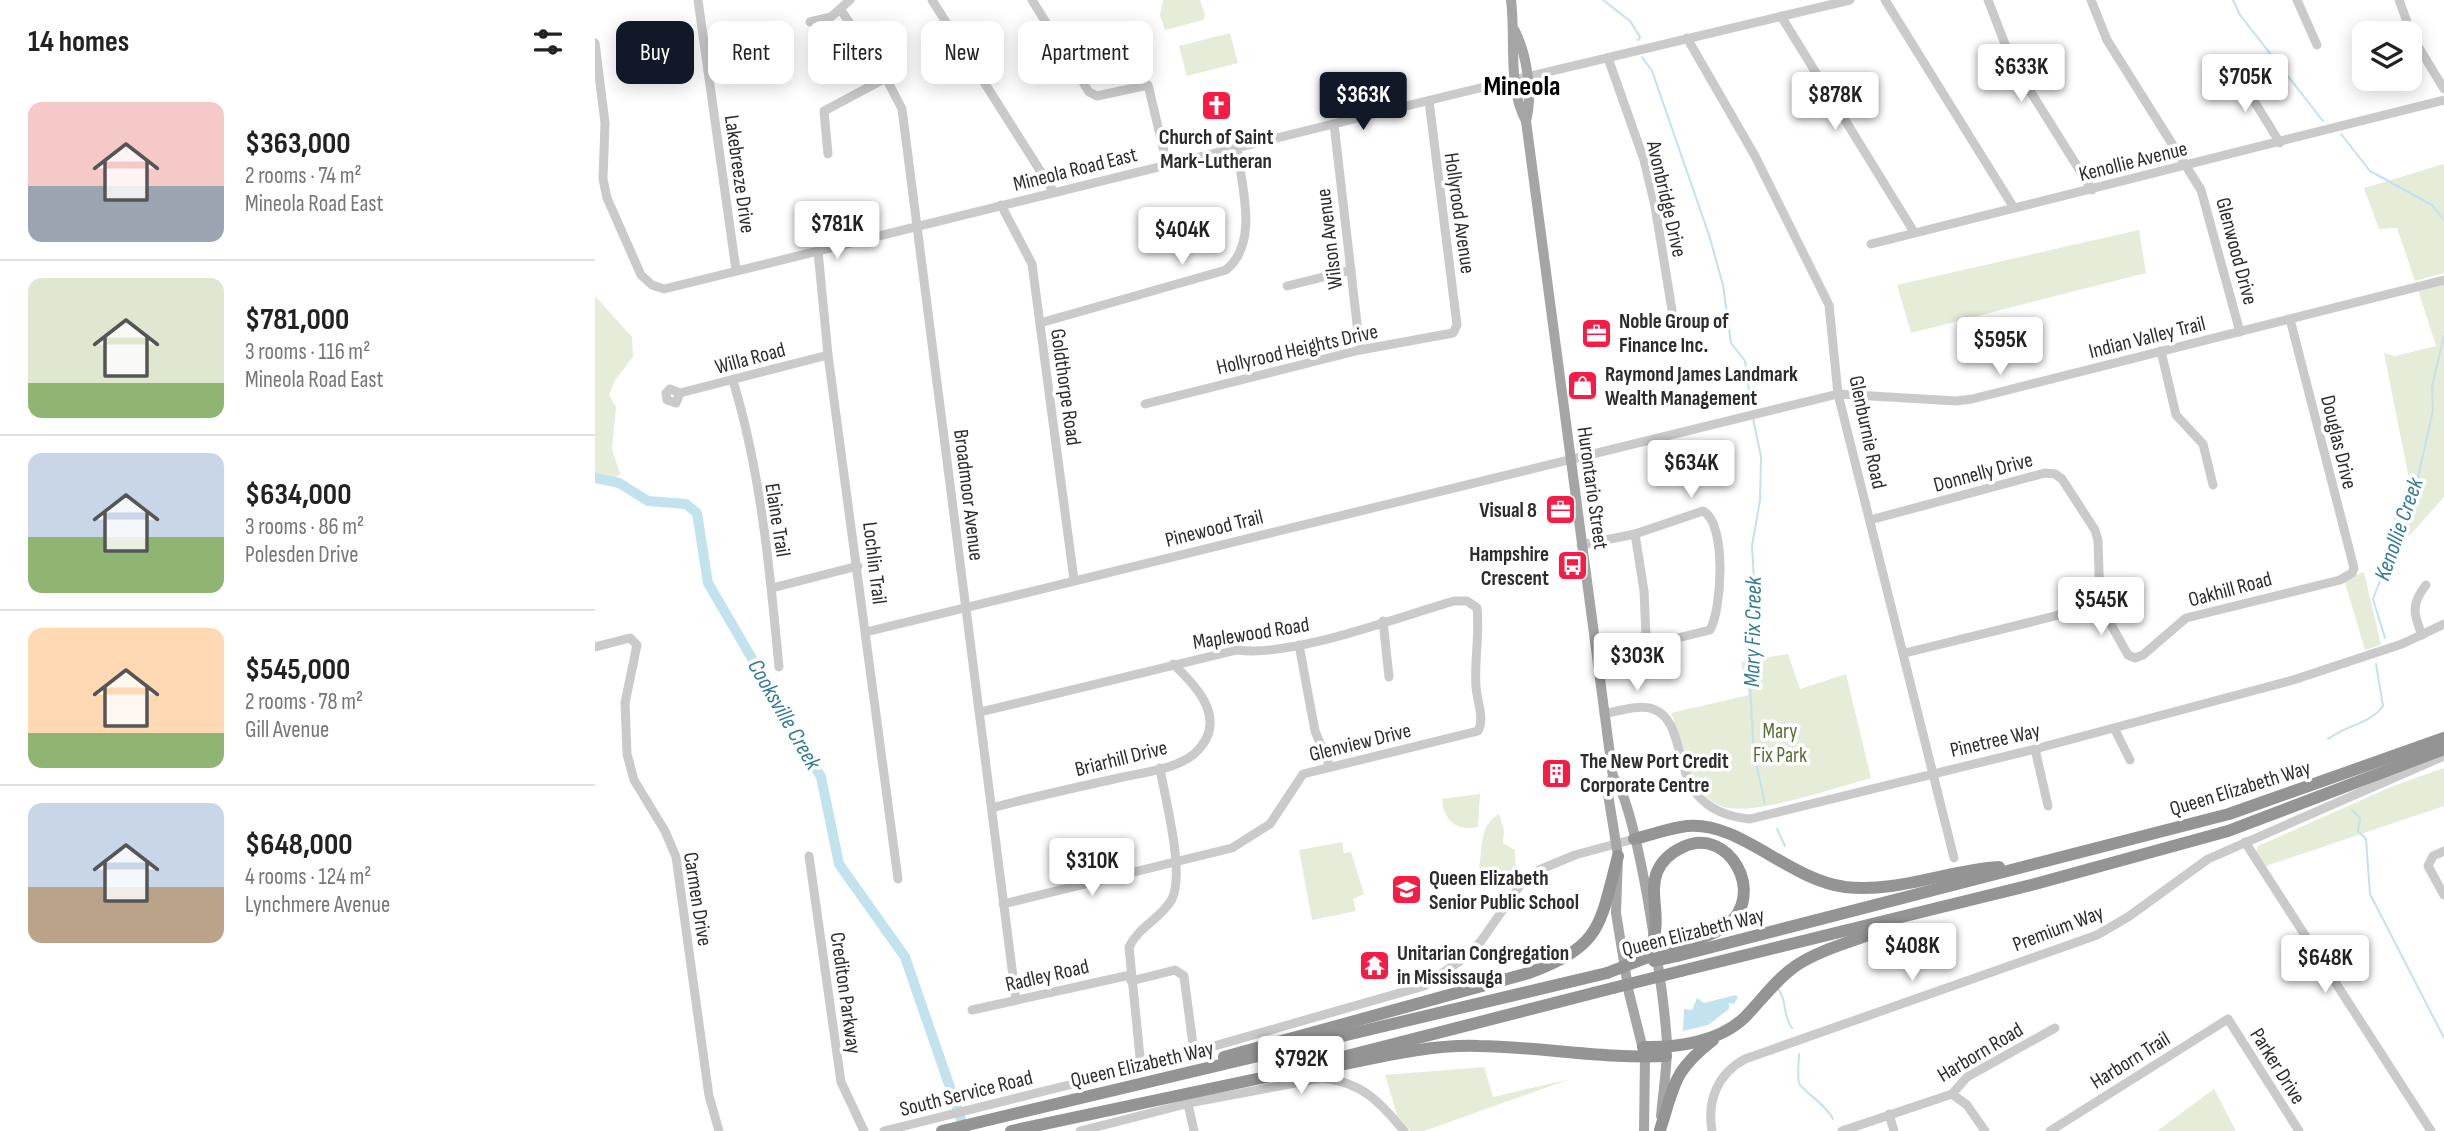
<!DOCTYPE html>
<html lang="en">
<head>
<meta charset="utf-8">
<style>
	:root { --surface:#fff; --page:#f2f2f2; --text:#222; --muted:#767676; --line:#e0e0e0; --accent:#111827 }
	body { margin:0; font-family:"Sofia Sans Condensed",sans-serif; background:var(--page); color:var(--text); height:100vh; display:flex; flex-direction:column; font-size:26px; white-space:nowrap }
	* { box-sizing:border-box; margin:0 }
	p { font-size:23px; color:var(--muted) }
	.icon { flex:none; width:38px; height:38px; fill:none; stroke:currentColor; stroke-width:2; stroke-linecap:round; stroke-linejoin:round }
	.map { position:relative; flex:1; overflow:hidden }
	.panel { display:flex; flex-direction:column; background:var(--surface); width:595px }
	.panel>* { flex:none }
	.hud { position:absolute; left:21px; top:21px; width:665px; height:63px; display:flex; gap:14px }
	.fabs { position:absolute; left:1757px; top:21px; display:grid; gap:14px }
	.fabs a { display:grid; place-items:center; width:70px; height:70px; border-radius:14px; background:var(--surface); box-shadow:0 4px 18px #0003; font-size:35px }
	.price { position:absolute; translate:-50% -60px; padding:0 16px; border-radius:7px; background:#fff; color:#222; font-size:23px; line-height:46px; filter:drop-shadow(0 2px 4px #0008) }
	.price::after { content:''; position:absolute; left:50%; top:42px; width:21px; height:16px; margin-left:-10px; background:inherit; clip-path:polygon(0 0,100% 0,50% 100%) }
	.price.active { background:var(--accent); color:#fff }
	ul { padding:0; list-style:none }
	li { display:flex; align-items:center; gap:21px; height:175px; padding:0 28px }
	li+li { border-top:2px solid var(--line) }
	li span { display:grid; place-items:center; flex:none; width:196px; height:140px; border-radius:14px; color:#555 }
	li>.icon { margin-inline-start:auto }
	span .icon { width:84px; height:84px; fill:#fffc; stroke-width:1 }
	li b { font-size:30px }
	h2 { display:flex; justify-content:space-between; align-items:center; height:84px; padding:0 28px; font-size:30px }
	.pill { padding:0 24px; border-radius:14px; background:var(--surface); box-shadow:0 4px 18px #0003; font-size:24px; line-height:63px }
	.pill.active { background:var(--accent); color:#fff }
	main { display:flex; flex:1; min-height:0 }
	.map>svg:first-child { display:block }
	.green { fill:#e5ecd8 }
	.water { fill:#c2e2ee }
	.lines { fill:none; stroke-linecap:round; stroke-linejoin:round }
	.stream { stroke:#c2e2ee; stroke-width:2 }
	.river { stroke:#c2e2ee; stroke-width:10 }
	.minor { stroke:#cacaca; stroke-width:9 }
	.major { stroke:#a5a5a5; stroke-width:10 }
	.highway { stroke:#949494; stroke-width:12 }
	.highway-bridge { stroke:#949494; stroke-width:12 }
	.labels { text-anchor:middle; stroke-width:7; stroke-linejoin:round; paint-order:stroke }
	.poi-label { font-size:21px; font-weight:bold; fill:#2d2d2d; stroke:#fff; text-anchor:start }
	.street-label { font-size:21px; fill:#2d2d2d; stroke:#fff }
	.park-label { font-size:21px; fill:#566c36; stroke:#fff }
	.water-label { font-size:23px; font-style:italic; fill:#337c96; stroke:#fff }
	.district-label { font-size:28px; font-weight:bold; fill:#000; stroke:#fff }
</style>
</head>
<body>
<main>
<section class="panel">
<h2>14 homes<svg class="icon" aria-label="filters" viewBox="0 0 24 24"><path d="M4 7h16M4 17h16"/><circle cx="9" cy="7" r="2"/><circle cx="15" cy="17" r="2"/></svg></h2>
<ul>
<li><span style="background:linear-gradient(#f6c9c9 60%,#9aa5b1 0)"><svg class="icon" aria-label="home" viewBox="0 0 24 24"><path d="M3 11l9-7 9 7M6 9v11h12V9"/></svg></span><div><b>$363,000</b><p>2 rooms · 74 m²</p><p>Mineola Road East</p></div></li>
<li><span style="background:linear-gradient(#dfe7d0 75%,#8fb573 0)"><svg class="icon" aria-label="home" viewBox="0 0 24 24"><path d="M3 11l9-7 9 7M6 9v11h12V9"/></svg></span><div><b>$781,000</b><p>3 rooms · 116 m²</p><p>Mineola Road East</p></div></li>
<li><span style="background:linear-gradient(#c9d6e8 60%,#8fb573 0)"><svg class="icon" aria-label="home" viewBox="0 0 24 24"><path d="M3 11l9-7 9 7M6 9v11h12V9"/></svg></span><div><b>$634,000</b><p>3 rooms · 86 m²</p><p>Polesden Drive</p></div></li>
<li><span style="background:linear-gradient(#ffd9b3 75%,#8fb573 0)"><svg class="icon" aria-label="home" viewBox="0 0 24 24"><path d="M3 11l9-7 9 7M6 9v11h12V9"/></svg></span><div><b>$545,000</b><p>2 rooms · 78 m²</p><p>Gill Avenue</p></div></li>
<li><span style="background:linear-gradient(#c9d6e8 60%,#b9a48a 0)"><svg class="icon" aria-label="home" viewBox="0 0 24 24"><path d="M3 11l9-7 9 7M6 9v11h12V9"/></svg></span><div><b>$648,000</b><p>4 rooms · 124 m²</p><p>Lynchmere Avenue</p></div></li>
</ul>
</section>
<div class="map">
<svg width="1849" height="1131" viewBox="0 0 1849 1131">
	<rect width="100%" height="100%" fill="#fff"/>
	<!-- green -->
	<g class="green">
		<path d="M568 0H605L610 16 608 20 570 30 565 15Z"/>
		<path d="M635 33 643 63 592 76 584 46Z"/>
		<path d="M1849 164V273L1820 281 1802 228 1784 229 1769 188Z"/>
		<path d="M1544 230 1551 273 1316 333 1302 285Z"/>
		<path d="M1849 283V497L1815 535 1805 536 1799 518 1814 479 1789 353 1800 356 1841 346 1823 290Z"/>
		<path d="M0 296 37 337 38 357 20 380 14 395 21 407 17 449 25 474 12 484 0 481Z"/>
		<path d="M1769 572 1786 645 1770 650 1749 579Z"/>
		<path d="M1193 654 1205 689 1251 674 1276 778C1242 787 1160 816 1129 807 1112 802 1099 784 1092 769 1083 752 1084 731 1076 713L1154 695 1146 662Z"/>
		<path d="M1849 768V806L1671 866 1661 852 1663 846 1798 786Z"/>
		<path d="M885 794 883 827C862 832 848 820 847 799Z"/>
		<path d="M904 814 909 830 908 843 920 850 921 870 907 873 884 868C888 847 884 825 904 814Z"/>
		<path d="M747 842 749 853 756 852 769 894 758 899 761 911 717 920 704 850Z"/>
		<path d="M889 1067 898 1097 975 1079 829 1131H815L802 1115 790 1075Z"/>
		<path d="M1619 1089 1641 1131H1562Z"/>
	</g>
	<!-- water -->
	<path class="water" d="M1140 995 1143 997 1139 1004 1134 1003V1009L1113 1025 1088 1031 1089 1009 1097 1010 1102 998 1109 1003Z"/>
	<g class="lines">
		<!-- stream -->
		<g class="stream">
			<path d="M1008 0 1035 21 1045 37 1043 40"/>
			<path d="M1638 0 1645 15 1728 121"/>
			<path d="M1047 57 1057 71 1114 235 1128 285 1136 343 1150 361 1156 405"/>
			<path d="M1746 134 1775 171 1837 205 1849 220"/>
			<path d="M1158 418 1166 457 1165 500 1157 546 1162 633 1153 653 1159 754 1170 804"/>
			<path d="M1790 638 1778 599 1820 491 1838 410 1837 386 1849 336"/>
			<path d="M1733 739C1750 726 1776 723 1788 706L1781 664"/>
			<path d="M1757 810 1765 818 1763 831 1771 839 1775 894 1849 1038"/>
			<path d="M1182 829 1190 846"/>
			<path d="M1182 988C1193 1000 1187 1015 1197 1028"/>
			<path d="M1204 1054C1204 1063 1202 1075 1204 1083 1206 1090 1230 1103 1238 1119"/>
		</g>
		<!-- river -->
		<path class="river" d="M0 478 24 483 53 501 91 504 102 513 113 583 226 777 244 864 310 957 370 1131"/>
		<!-- minor -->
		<g class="minor">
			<path d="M103 0 141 270"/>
			<path d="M337 0 458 191"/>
			<path d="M437 0 494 92 502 96 553 85 572 164"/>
			<path d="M1290 0 1419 208"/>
			<path d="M1393 0 1417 62 1497 190"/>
			<path d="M1496 0 1512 40 1606 190 1645 332"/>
			<path d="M1702 0 1722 45"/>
			<path d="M1804 0 1818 38 1849 89"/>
			<path d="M246 10 291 78 307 109 421 1000"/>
			<path d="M1186 16 1319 232"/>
			<path d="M215 22 236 17 255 0"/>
			<path d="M1092 38 1160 156 1234 305 1243 394 1359 858"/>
			<path d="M0 43 10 123 8 179 12 198 46 275 57 285 69 289 864 93 1255 0"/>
			<path d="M1013 58 1049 160 1060 206 1077 310"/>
			<path d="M1640 70 1685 143"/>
			<path d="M739 124 765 350"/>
			<path d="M233 154 229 111 291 78"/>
			<path d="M406 205 437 264 479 580"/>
			<path d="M1276 244 1849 100"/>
			<path d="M223 251 233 355 303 879"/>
			<path d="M692 286 756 270"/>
			<path d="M445 323 631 270C665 242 646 186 642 147"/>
			<path d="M1566 351 1581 415 1608 444 1618 485"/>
			<path d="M138 381C166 472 175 572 184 667"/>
			<path d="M85 393 81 403 72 400 71 393 75 389 85 393 233 355"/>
			<path d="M550 404 765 350 858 333 862 325 834 101"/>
			<path d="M1275 520 1450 473 1460 474 1467 479 1500 530 1503 540 1505 605 1310 653"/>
			<path d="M986 545 1040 534 1108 511C1132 523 1127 609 1115 630L1062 643 1051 636 1049 591 1040 534"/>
			<path d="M177 588 263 566"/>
			<path d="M1505 605 1533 655 1540 658 1548 655 1591 618 1745 580 1757 573 1759 568 1695 319"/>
			<path d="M788 621 794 677"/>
			<path d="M271 632 1243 394 1361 401 1377 399 1849 280"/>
			<path d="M1827 635C1818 613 1816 604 1831 585"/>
			<path d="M704 645 720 731 735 767"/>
			<path d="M0 647 35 638 42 645 30 703 32 754 39 780 70 831 81 857 114 1096 124 1131"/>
			<path d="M385 712 642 650C696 658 803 617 859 601H872L882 608C885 635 879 661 881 687 882 701 890 719 883 731L708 774 675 824 637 848 408 904"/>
			<path d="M1009 714C1024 711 1044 704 1058 709 1101 725 1064 810 1155 819L1440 749 1698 680 1807 644 1849 624"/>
			<path d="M1519 728 1535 760"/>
			<path d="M1440 749 1453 806"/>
			<path d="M397 808C440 796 484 787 528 777 550 772 581 769 599 754 635 722 603 687 578 664"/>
			<path d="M1650 842 1836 1131"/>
			<path d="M1849 851 1838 856 1833 866 1849 895"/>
			<path d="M214 856 246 1082 269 1131"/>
			<path d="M536 981 580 970 589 976 599 1053"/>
			<path d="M377 1010 535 975"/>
			<path d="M546 1067 534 947C544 926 566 919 577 899 590 872 570 799 565 768"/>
			<path d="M1357 1094 1372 1105 1390 1131"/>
			<path d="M593 1104 599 1131"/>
			<path d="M1294 1114 1299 1131"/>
			<path d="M289 1131 546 1067 829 986 872 956 886 941 926 884 944 870 980 855 1039 839"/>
			<path d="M485 1131 599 1102 727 1078C767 1082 785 1102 809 1131"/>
			<path d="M1117 1131C1112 1101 1122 1074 1150 1059L1502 935 1533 917 1613 859 1849 756"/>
			<path d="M1247 1131 1357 1094 1372 1077 1460 1028"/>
			<path d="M1455 1131 1633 1019 1704 1131"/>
		</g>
		<!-- major -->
		<g class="major">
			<path d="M916 0C921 38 912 86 931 121L1018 777 1012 788 1023 856 1021 913 1034 993 1050 1057 1049 1131"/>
			<path d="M920 31C932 55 938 95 931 121"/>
			<path d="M1018 777C1042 800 1071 1004 1072 1046 1072 1069 1068 1093 1066 1116"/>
		</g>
		<!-- highway -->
		<g class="highway">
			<path d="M1039 839C1057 835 1074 828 1092 826 1145 821 1192 879 1250 887 1303 893 1353 870 1404 867"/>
			<path d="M1059 937C1065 916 1054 893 1062 872 1067 860 1077 852 1088 847 1134 825 1172 895 1132 925 1118 935 1099 941 1082 946"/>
			<path d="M1082 956 1634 814 1849 738"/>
			<path d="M1086 971 1440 884 1633 831 1849 749"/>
			<path d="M1048 1047C1081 1048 1124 1042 1149 1018 1166 1001 1182 978 1202 965 1233 945 1269 940 1301 923"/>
			<path d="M629 1057 934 973C1007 945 1004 928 1023 856"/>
			<path d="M726 1069C777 1059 832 1044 884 1046 947 1047 1008 1059 1071 1056"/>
			<path d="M1065 1130C1080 1084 1078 1071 1118 1040"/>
			<path d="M347 1131 1012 973"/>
			<path d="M416 1131 666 1078 1018 988"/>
		</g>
		<!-- highway-bridge -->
		<g class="highway-bridge">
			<path d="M1059 961 1082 956"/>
			<path d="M1012 973 1082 946"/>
			<path d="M1018 988 1086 971"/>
		</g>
	</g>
	<!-- icons -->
	<defs>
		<symbol id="church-square" viewBox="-11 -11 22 22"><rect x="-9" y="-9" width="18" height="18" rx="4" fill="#f61c46" stroke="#fff"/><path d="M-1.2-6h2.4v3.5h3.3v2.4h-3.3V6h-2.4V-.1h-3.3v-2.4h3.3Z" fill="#fff"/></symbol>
		<symbol id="office-square" viewBox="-11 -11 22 22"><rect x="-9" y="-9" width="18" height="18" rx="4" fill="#f61c46" stroke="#fff"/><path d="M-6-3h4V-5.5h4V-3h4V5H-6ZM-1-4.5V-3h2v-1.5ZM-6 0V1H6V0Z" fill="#fff"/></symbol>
		<symbol id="shop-square" viewBox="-11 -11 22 22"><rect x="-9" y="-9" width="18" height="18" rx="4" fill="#f61c46" stroke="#fff"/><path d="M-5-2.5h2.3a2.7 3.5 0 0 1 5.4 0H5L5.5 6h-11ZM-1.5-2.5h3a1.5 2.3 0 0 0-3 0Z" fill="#fff"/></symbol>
		<symbol id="bus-square" viewBox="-11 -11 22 22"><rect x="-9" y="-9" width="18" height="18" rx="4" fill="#f61c46" stroke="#fff"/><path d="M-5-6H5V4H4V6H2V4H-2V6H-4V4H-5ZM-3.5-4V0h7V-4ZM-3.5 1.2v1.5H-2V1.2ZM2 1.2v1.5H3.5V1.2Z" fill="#fff"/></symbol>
		<symbol id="building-square" viewBox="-11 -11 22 22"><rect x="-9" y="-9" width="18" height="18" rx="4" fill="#f61c46" stroke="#fff"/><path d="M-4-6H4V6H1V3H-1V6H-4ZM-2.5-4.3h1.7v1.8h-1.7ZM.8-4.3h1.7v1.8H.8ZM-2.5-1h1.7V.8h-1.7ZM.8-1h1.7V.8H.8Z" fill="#fff"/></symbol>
		<symbol id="school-square" viewBox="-11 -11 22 22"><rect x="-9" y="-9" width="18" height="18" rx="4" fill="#f61c46" stroke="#fff"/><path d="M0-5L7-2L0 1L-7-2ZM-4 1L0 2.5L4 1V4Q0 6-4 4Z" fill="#fff"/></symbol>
		<symbol id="temple-square" viewBox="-11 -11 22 22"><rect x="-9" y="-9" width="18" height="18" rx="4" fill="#f61c46" stroke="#fff"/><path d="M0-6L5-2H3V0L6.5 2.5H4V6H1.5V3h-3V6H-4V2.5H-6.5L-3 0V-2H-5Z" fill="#fff"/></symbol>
	</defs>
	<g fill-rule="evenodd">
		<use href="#church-square" x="604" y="88" width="35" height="35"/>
		<use href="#office-square" x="984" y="316" width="35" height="35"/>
		<use href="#shop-square" x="970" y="368" width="35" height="35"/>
		<use href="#office-square" x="948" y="492" width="35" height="35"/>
		<use href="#bus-square" x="960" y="548" width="35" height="35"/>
		<use href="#building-square" x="944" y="756" width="35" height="35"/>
		<use href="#school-square" x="794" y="872" width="35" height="35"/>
		<use href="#temple-square" x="762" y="948" width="35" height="35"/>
	</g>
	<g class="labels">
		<!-- poi labels -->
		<g class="poi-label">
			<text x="621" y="144" text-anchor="middle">Church of Saint<tspan x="621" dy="24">Mark-Lutheran</tspan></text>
			<text x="1024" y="328">Noble Group of<tspan x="1024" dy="24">Finance Inc.</tspan></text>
			<text x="1010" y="381">Raymond James Landmark<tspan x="1010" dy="24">Wealth Management</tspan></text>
			<text x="942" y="517" text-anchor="end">Visual 8</text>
			<text x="954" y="561" text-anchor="end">Hampshire<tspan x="954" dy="24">Crescent</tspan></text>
			<text x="985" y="768">The New Port Credit<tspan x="985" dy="24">Corporate Centre</tspan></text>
			<text x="834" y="885">Queen Elizabeth<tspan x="834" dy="24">Senior Public School</tspan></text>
			<text x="802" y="960">Unitarian Congregation<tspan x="802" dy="24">in Mississauga</tspan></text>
		</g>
		<!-- street labels -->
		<g class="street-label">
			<text transform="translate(1538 161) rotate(-14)" y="7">Kenollie Avenue</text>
			<text transform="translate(480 169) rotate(-14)" y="7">Mineola Road East</text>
			<text transform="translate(145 174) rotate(82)" y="7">Lakebreeze Drive</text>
			<text transform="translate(1072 199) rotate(77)" y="7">Avonbridge Drive</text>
			<text transform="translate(865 213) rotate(82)" y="7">Hollyrood Avenue</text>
			<text transform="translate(734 239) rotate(-97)" y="7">Wilson Avenue</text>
			<text transform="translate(1642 251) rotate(75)" y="7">Glenwood Drive</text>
			<text transform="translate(1552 337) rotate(-14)" y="7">Indian Valley Trail</text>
			<text transform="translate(702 349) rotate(-13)" y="7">Hollyrood Heights Drive</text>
			<text transform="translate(155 358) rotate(-15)" y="7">Willa Road</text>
			<text transform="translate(471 387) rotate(82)" y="7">Goldthorpe Road</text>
			<text transform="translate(1273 432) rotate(78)" y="7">Glenburnie Road</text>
			<text transform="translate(1744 442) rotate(76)" y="7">Douglas Drive</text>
			<text transform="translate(1388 472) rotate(-15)" y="7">Donnelly Drive</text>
			<text transform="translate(998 488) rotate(82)" y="7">Hurontario Street</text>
			<text transform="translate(374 495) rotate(83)" y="7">Broadmoor Avenue</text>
			<text transform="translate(183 520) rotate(81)" y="7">Elaine Trail</text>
			<text transform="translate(619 528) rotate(-14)" y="7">Pinewood Trail</text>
			<text transform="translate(280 563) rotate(83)" y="7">Lochlin Trail</text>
			<text transform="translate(1635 589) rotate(-15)" y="7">Oakhill Road</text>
			<text transform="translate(656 633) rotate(-9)" y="7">Maplewood Road</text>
			<text transform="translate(1400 740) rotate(-13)" y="7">Pinetree Way</text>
			<text transform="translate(765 742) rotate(-14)" y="7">Glenview Drive</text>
			<text transform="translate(526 758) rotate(-14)" y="7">Briarhill Drive</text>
			<text transform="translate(1645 788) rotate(-17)" y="7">Queen Elizabeth Way</text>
			<text transform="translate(103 899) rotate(81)" y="7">Carmen Drive</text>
			<text transform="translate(1463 928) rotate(-21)" y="7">Premium Way</text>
			<text transform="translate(1098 932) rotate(-14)" y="7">Queen Elizabeth Way</text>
			<text transform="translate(452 975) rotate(-13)" y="7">Radley Road</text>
			<text transform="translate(251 993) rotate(82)" y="7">Crediton Parkway</text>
			<text transform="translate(1385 1052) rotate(-31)" y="7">Harborn Road</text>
			<text transform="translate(1535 1060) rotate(-32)" y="7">Harborn Trail</text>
			<text transform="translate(547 1064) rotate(-13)" y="7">Queen Elizabeth Way</text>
			<text transform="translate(1683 1066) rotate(58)" y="7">Parker Drive</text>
			<text transform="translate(371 1093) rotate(-14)" y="7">South Service Road</text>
		</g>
		<!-- park labels -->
		<g class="park-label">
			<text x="1185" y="738">Mary<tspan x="1185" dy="24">Fix Park</tspan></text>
		</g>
		<!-- water labels -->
		<g class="water-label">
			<text transform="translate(1803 529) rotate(-71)" y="8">Kenollie Creek</text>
			<text transform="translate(1157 632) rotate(-89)" y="8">Mary Fix Creek</text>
			<text transform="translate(190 714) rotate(60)" y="8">Cooksville Creek</text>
		</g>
		<!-- district labels -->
		<g class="district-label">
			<text x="927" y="95">Mineola</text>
		</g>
	</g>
</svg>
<div class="fabs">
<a><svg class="icon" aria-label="layers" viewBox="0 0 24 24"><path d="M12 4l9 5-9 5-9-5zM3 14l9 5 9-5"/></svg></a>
</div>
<b class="price" style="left:1426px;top:104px">$633K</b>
<b class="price" style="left:1650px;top:114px">$705K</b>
<b class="price active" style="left:768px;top:132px">$363K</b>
<b class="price" style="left:1240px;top:132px">$878K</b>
<b class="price" style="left:242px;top:261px">$781K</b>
<b class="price" style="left:587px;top:267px">$404K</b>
<b class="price" style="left:1405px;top:377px">$595K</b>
<b class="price" style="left:1096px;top:500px">$634K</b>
<b class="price" style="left:1506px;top:637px">$545K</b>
<b class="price" style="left:1042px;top:693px">$303K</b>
<b class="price" style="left:497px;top:898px">$310K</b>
<b class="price" style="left:1317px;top:983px">$408K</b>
<b class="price" style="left:1730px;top:995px">$648K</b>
<b class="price" style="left:706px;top:1096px">$792K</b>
<div class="hud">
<a class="pill active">Buy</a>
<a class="pill">Rent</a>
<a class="pill">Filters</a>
<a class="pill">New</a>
<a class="pill">Apartment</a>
</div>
</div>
</main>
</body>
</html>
